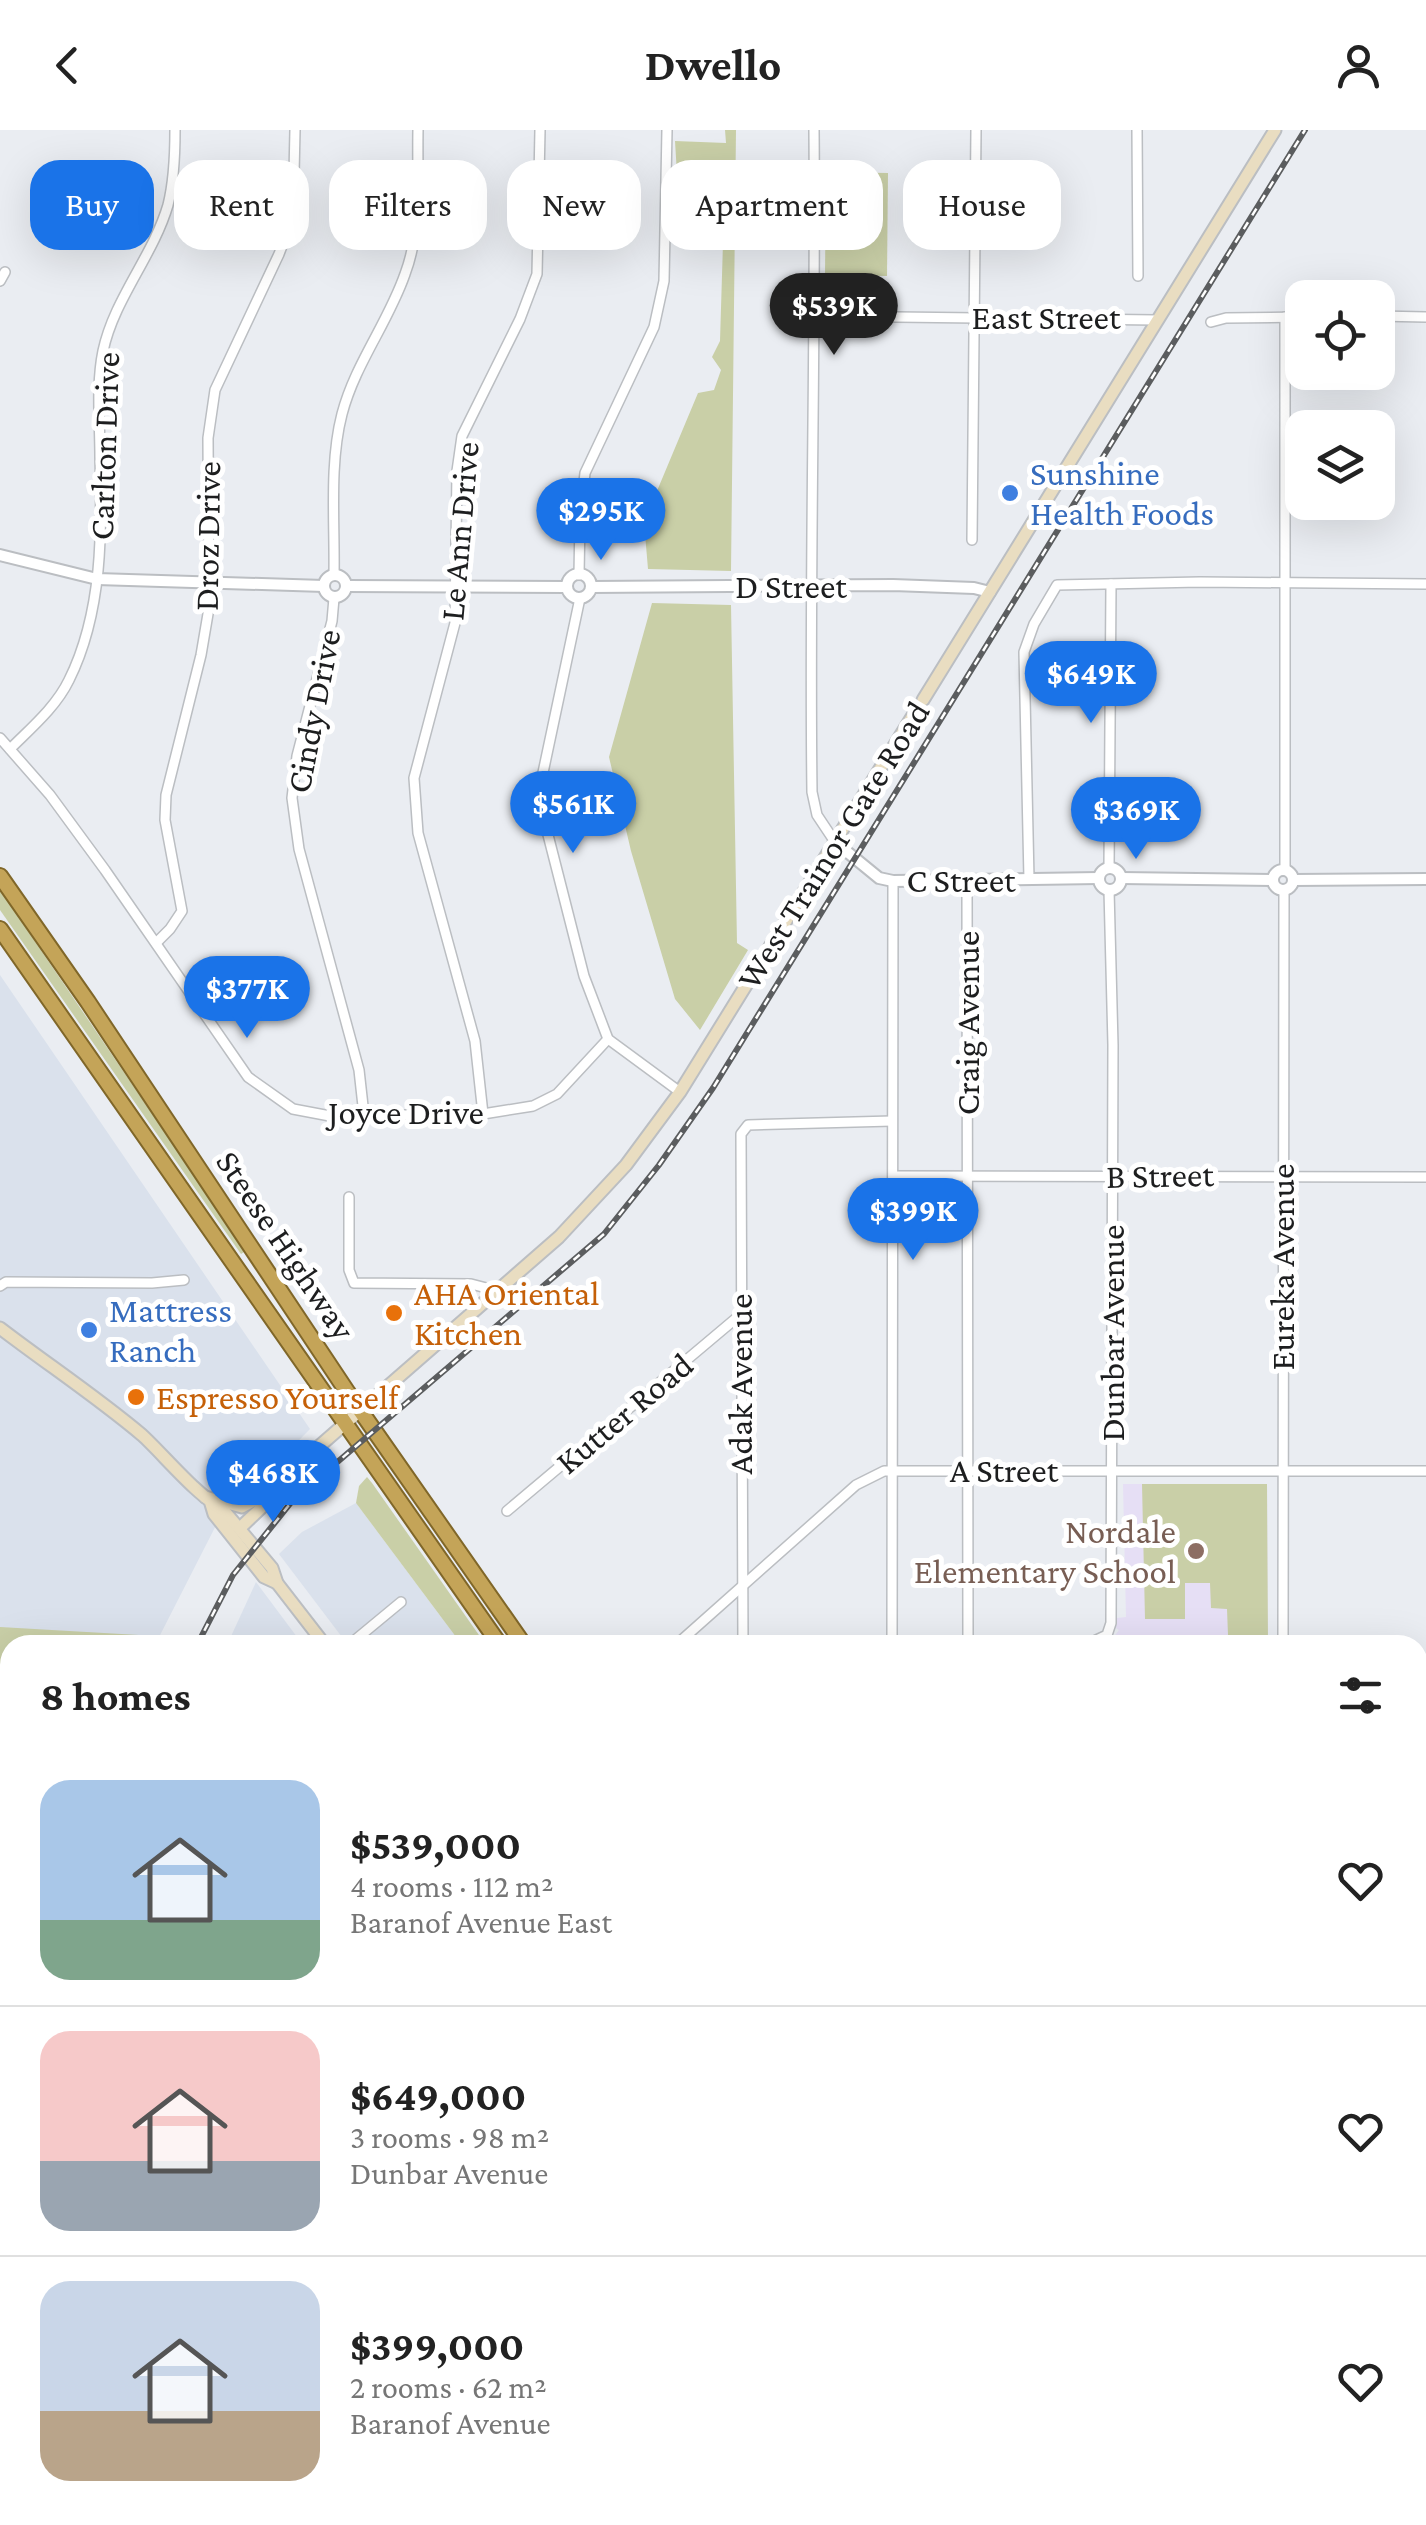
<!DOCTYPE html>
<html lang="en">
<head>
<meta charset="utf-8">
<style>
	:root { --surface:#fff; --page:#f6f6f6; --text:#222; --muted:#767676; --line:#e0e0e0; --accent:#1a73e8 }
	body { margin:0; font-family:"Crimson Pro",serif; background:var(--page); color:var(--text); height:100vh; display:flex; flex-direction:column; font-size:38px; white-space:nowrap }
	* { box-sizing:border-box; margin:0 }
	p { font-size:32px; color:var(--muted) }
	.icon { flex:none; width:55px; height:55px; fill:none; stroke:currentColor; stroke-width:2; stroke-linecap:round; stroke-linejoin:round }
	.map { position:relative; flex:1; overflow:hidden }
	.side { position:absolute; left:0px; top:1505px; width:1428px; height:890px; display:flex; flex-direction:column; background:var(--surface); border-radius:30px 30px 0 0; box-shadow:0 10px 40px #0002 }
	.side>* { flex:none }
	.guide { position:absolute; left:30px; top:30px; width:1368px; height:90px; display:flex; gap:20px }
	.controls { position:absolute; left:1285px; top:150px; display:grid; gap:20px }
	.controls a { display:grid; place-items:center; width:110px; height:110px; border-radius:20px; background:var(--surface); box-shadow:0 10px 40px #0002; font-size:50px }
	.price { position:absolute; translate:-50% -85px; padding:0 22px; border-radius:35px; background:var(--accent); color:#fff; font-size:32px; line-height:65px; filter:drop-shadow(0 2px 5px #0008) }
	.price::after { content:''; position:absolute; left:50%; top:60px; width:30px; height:22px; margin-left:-15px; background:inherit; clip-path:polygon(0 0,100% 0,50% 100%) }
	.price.selected { background:#222; color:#fff }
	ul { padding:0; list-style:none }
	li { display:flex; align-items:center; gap:30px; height:250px; padding:0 40px }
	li+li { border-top:2px solid var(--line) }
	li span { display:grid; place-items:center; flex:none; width:280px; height:200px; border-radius:30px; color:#555 }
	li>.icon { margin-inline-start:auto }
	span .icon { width:120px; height:120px; fill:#fffc; stroke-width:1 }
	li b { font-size:42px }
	h2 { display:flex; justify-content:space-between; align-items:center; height:120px; padding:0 40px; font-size:42px }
	.chip { padding:0 35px; border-radius:30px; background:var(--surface); box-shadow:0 10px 40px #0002; font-size:35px; line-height:90px }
	.chip.selected { background:var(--accent); color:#fff }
	header { display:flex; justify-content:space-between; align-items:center; height:130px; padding:0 40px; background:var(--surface); font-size:45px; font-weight:700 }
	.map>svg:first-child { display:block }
	.built { fill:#dae1ec }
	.education { fill:#e6dff5 }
	.green { fill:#c9cfa7 }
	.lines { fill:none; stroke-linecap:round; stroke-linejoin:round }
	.minor-casing { stroke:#bbbec2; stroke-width:12 }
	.tertiary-casing { stroke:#bbbec2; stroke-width:14 }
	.secondary-casing { stroke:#bbbec2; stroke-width:15 }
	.primary-casing { stroke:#806729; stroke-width:18 }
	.trunk-casing { stroke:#806729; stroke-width:18 }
	.minor { stroke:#fff; stroke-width:9 }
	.tertiary { stroke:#fff; stroke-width:10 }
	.secondary { stroke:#e9ddc1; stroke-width:11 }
	.primary { stroke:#d3bb82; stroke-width:14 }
	.trunk { stroke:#c4a458; stroke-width:14 }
	.rail-casing { stroke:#5b5d5f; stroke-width:6 }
	.rail { stroke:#fff; stroke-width:2.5; stroke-dasharray:8; stroke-linecap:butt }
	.shop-dot { fill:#3f7fe0; stroke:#fff; stroke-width:4 }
	.food-dot { fill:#e8710a; stroke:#fff; stroke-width:4 }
	.education-dot { fill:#8d6e63; stroke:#fff; stroke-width:4 }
	.labels { text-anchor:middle; stroke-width:10; stroke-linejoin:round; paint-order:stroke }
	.street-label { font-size:35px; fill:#1d1e1f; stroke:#fff }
	.shop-label { font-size:35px; fill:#366cbe; stroke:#fff; text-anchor:start }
	.food-label { font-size:35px; fill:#c56008; stroke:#fff; text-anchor:start }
	.education-label { font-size:35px; fill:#785e54; stroke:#fff; text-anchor:end }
</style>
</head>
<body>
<header><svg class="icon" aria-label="back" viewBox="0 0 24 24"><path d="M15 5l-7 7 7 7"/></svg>Dwello<svg class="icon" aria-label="person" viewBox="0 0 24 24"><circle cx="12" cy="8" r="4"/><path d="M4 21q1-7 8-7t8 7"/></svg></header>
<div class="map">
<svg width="1426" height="2395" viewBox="0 0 1426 2395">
	<rect width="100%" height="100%" fill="#eaedf2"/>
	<!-- built -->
	<g class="built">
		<path d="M0 845 310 1299 256 1354 243 1364H232L155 1515H10V1607L0 1606Z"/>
		<path d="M356 1373 462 1515H348L279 1424 302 1402Z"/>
		<path d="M256 1452 303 1515H227Z"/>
		<path d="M10 1994V2320L0 2314V2015Z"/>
		<path d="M68 2385H402L396 2395H62Z"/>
		<path d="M925 2385H1100L1092 2395H916Z"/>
	</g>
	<!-- education -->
	<path class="education" d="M1123 1354H1267L1268 1515H1108L1119 1500 1116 1498 1117 1488 1126 1487Z"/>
	<!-- green -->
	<g class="green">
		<path d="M725 0H736L731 441 648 439 644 392 698 263 714 260 721 240 712 227 720 211 725 47 677 44 675 11 726 13Z"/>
		<path d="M826 42 888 43 887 146 825 145Z"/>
		<path d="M652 473 731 475 737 813 748 820 700 900 675 869 631 721 609 627Z"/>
		<path d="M0 760 223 1088 244 1122 241 1124 0 780Z"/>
		<path d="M367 1347 372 1353 486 1515H462L356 1373 359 1356Z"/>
		<path d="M1142 1354H1267L1268 1515H1209V1505H1228L1227 1479 1211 1478 1210 1453H1185V1489H1145Z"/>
		<path d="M0 1497 156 1506 151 1515H10V1601H0Z"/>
		<path d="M1418 2317 1426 2321V2390L1404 2395H1303L1311 2385H1418Z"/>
	</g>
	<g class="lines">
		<defs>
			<g id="minor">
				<path d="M814 0C816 221 809 441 812 662L817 685 835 712"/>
				<path d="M1137 0 1138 146"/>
				<path d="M0 151 5 142"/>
				<path d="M815 186 1156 190"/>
				<path d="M1378 186 1426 187"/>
				<path d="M1285 187V740"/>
				<path d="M1211 192 1226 188 1302 187"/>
				<path d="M972 410 976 0"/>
				<path d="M334 445C335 393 329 334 342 284 355 234 388 193 405 144 422 99 417 48 418 0"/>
				<path d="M579 445 580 387 585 343 654 197 664 151 667 0"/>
				<path d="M334 468 332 491 297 626 292 668 299 719 359 940 364 985"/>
				<path d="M580 468 541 652 546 697 584 846 608 909 680 962"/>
				<path d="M0 608 50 665 105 740 248 947 293 979 330 986 483 984 533 976 557 964 608 909"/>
				<path d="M10 619C31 598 56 577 69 550 103 482 102 400 100 327 100 292 96 255 103 221 114 169 153 126 168 75 174 51 175 25 175 0"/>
				<path d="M1109 738 1111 454"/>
				<path d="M1029 749 1024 522 1034 494 1057 455 1200 452 1426 454"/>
				<path d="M967 750 968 1515"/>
				<path d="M156 813 170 799 182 781 165 690 166 665 201 525 209 478 208 308 215 260 279 124 293 87 295 0"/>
				<path d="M483 984 475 911 418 703 414 648 455 493 457 341 462 306 520 189 537 144 540 0"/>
				<path d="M893 1046 1426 1047"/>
				<path d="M349 1067V1140L354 1153 471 1154 498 1161"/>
				<path d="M0 1156 6 1152 152 1153 184 1150"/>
				<path d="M507 1381 740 1185"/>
				<path d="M968 1513 1092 1512 1107 1505 1111 1493 1113 915 1109 760"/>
				<path d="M349 1515 401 1472"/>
				<path d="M676 1515 856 1355 884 1341H1426"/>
				<path d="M743 1515 741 1004 748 995 892 991"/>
				<path d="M892 1515 893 751"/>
				<path d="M1283 1515 1284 760"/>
				<path d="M0 1616 10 1617"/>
				<path d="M0 1864 10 1843"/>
				<path d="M1418 1952 1426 1940"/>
				<path d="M1418 2068 1426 2074"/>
				<path d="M1418 2092 1426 2079"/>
				<path d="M1163 2385 1175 2395"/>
				<path d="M1092 2395 1100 2385"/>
				<path d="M1285 2395 1293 2385"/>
			</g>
			<g id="tertiary">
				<path d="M0 425 97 449 324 456"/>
				<circle cx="579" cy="456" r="12"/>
				<circle cx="335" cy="456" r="11"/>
				<path d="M347 456 567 457"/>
				<path d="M591 457 893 455 974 458 990 462"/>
				<path d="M835 712 879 748 893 751 1099 748"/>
				<circle cx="1110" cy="749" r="11"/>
				<circle cx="1283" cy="750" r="10"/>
				<path d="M1121 748 1273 750"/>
				<path d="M1293 750 1426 749"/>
				<path d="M1418 1633H1426"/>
				<path d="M1418 1685 1426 1672"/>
				<path d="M48 2395 54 2385"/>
			</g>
			<g id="secondary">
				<path d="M923 570 1275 0"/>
				<path d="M0 1198C47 1234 97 1267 142 1305 161 1322 201 1370 221 1377L272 1438 277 1453 325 1515"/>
				<path d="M205 1367 242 1377 261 1367 559 1107 626 1035 680 962 917 579"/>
				<path d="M211 1374 214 1384 264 1447 277 1453"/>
				<path d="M240 1398 281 1359 287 1345"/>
				<path d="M843 2385 852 2395"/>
				<path d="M895 2395 905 2385"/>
			</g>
			<g id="primary">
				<path d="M410 2395 415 2385"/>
				<path d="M429 2395 435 2385"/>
			</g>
			<g id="trunk">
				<path d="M0 746 88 872 348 1263 524 1515"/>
				<path d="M0 799 500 1515"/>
				<path d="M1418 2280 1426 2284"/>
				<path d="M1418 2302 1426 2306"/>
			</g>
		</defs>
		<!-- minor casing -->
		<use href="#minor" class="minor-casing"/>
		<!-- tertiary casing -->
		<use href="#tertiary" class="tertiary-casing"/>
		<!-- secondary casing -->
		<use href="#secondary" class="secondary-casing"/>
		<!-- primary casing -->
		<use href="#primary" class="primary-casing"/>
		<!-- trunk casing -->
		<use href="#trunk" class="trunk-casing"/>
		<!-- minor -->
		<use href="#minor" class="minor"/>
		<!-- tertiary -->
		<use href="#tertiary" class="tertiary"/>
		<!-- secondary -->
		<use href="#secondary" class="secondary"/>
		<!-- primary -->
		<use href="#primary" class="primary"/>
		<!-- trunk -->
		<use href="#trunk" class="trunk"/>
		<defs>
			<g id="rail">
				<path d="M197 1515 233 1445 293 1370 604 1104 659 1035 713 958 1305 0"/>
				<path d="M0 1926 10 1905"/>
			</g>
		</defs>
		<!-- rail casing -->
		<use href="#rail" class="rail-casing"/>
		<!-- rail -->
		<use href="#rail" class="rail"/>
	</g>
	<!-- markers -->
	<g class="shop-dot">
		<circle cx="1010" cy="363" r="10"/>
		<circle cx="89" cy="1200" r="10"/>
	</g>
	<g class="food-dot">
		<circle cx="394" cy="1183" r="10"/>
		<circle cx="136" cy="1267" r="10"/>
	</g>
	<circle class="education-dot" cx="1196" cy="1421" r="10"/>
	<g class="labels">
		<!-- street labels -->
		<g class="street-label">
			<text x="1046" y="199">East Street</text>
			<text transform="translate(104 316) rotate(-88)" y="12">Carlton Drive</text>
			<text transform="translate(459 401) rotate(-85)" y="12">Le Ann Drive</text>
			<text transform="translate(207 406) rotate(-89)" y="12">Droz Drive</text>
			<text x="791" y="468">D Street</text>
			<text transform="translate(313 581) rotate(-79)" y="12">Cindy Drive</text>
			<text transform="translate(833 715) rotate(-58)" y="12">West Trainor Gate Road</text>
			<text x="961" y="762">C Street</text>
			<text transform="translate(967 893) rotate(-90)" y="12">Craig Avenue</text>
			<text x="406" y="994">Joyce Drive</text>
			<text transform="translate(1160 1045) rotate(-1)" y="12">B Street</text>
			<text transform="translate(286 1115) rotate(56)" y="12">Steese Highway</text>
			<text transform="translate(1282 1137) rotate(-90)" y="12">Eureka Avenue</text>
			<text transform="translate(1112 1203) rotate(-90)" y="12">Dunbar Avenue</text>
			<text transform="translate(740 1254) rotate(-90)" y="12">Adak Avenue</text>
			<text transform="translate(624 1283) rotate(-40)" y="12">Kutter Road</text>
			<text x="1004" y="1352">A Street</text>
		</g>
		<!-- shop labels -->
		<g class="shop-label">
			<text x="1030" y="355">Sunshine<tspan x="1030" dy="40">Health Foods</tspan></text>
			<text x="109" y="1192">Mattress<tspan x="109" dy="40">Ranch</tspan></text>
		</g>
		<!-- food labels -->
		<g class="food-label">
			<text x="414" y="1175">AHA Oriental<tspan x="414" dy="40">Kitchen</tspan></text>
			<text x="156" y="1279">Espresso Yourself</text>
		</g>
		<!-- education labels -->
		<g class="education-label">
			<text x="1176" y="1413">Nordale<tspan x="1176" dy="40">Elementary School</tspan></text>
		</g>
	</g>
</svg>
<div class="controls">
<a><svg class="icon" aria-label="locate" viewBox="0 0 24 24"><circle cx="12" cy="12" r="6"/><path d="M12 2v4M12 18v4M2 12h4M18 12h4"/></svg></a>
<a><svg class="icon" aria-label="layers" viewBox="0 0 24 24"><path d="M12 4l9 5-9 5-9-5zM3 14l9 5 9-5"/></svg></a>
</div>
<b class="price selected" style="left:834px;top:228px">$539K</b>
<b class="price" style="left:601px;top:433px">$295K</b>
<b class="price" style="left:1091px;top:596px">$649K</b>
<b class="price" style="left:573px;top:726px">$561K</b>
<b class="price" style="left:1136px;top:732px">$369K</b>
<b class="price" style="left:247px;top:911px">$377K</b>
<b class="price" style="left:913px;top:1133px">$399K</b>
<b class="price" style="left:273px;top:1395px">$468K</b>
<div class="guide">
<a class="chip selected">Buy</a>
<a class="chip">Rent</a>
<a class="chip">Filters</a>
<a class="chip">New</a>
<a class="chip">Apartment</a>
<a class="chip">House</a>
</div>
<section class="side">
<h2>8 homes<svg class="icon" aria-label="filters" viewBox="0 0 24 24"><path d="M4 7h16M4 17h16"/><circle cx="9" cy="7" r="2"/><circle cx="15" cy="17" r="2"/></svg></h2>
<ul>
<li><span style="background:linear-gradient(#a9c7e8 70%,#7fa58c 0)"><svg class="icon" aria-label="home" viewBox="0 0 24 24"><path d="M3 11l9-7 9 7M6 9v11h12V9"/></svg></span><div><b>$539,000</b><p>4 rooms · 112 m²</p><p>Baranof Avenue East</p></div><svg class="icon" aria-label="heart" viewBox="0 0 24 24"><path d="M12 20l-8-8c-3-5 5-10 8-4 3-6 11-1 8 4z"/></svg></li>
<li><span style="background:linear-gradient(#f6c9c9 65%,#9aa5b1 0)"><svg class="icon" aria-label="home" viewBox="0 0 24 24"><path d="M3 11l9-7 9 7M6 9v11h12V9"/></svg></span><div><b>$649,000</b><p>3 rooms · 98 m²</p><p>Dunbar Avenue</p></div><svg class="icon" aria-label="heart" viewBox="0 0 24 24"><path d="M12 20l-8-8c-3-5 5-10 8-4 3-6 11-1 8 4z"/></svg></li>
<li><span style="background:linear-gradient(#c9d6e8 65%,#b9a48a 0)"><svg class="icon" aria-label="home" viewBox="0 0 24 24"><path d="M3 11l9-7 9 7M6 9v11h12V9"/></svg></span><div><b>$399,000</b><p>2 rooms · 62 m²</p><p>Baranof Avenue</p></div><svg class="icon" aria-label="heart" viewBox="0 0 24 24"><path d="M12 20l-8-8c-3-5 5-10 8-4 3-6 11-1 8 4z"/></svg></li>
</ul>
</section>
</div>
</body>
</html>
